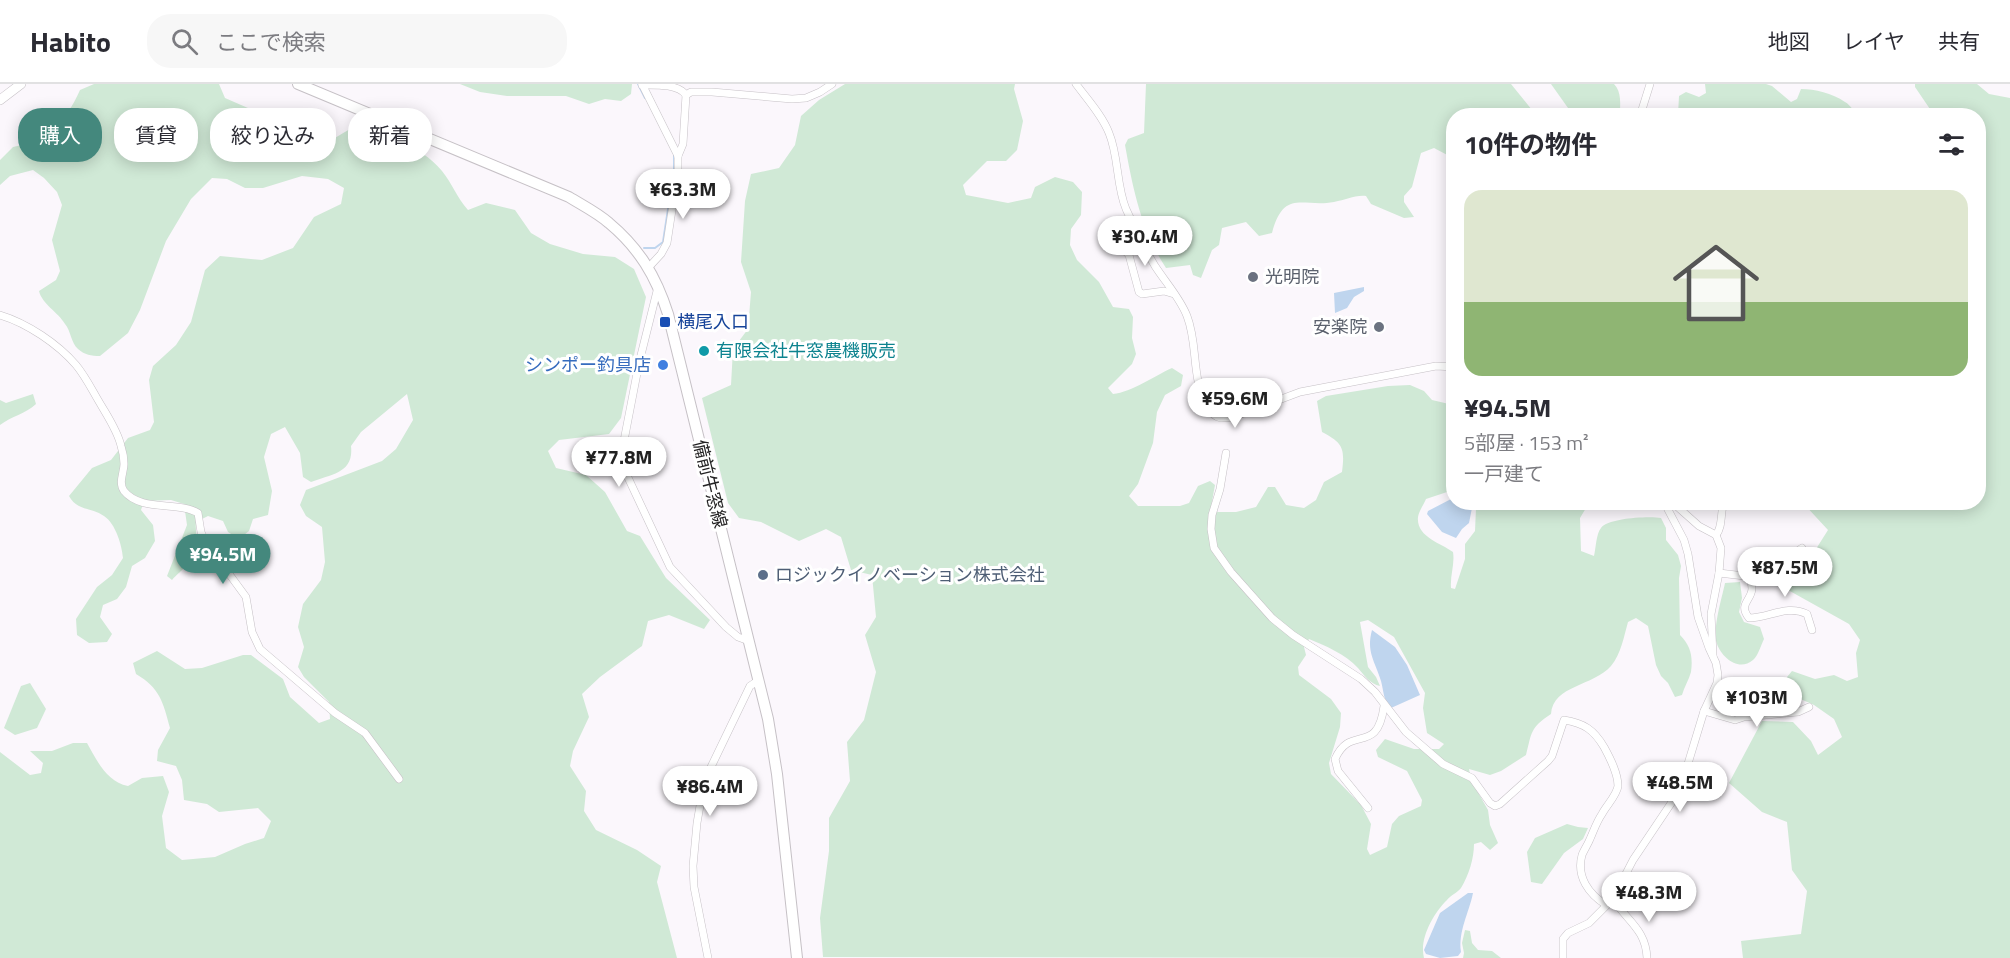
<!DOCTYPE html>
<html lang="ja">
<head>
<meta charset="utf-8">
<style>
	:root { --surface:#fff; --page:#f7f7f7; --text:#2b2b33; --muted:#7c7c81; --line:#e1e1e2; --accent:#44887d }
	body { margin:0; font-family:"Titillium Web","Noto Sans JP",sans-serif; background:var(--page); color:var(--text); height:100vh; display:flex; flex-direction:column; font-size:22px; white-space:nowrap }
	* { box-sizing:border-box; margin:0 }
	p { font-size:20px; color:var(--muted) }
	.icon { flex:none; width:33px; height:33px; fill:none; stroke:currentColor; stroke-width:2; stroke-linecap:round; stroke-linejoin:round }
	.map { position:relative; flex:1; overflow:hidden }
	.drawer { position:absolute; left:1446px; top:24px; width:540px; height:402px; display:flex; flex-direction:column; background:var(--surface); border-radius:24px; box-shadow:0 3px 15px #0003 }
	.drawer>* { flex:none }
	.top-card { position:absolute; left:18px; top:24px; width:570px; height:54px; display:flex; gap:12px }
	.price { position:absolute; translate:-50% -51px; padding:0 14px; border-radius:21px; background:#fff; color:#222; font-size:20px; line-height:39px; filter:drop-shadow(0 2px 3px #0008) }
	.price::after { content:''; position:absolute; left:50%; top:36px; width:18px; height:14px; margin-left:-9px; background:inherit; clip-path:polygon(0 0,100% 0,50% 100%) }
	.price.active { background:var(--accent); color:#fff }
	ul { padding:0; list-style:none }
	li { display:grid; align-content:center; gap:12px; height:318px; padding:0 18px }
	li+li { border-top:2px solid var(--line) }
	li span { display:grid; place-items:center; height:186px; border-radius:18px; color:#555 }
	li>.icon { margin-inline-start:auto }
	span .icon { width:108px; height:108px; fill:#fffc; stroke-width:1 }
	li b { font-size:26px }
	h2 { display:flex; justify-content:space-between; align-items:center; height:72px; padding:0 18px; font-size:26px }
	.pill { padding:0 21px; border-radius:24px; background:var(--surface); box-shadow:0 3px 15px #0003; font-size:21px; line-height:54px }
	.pill.active { background:var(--accent); color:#fff }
	header { display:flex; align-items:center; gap:36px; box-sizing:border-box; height:84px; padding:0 30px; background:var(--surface); border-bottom:2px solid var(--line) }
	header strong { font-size:28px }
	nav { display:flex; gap:33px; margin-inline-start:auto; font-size:21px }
	.search { width:420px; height:54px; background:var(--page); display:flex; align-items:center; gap:15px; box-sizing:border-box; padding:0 21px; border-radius:24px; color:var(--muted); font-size:22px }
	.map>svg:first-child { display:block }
	.green { fill:#d0e9d6; fill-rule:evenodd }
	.water { fill:#bfd5ee }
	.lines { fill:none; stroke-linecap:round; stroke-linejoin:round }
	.stream { stroke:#bfd5ee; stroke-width:2 }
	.minor-casing { stroke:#c6c1c6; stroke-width:8 }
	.tertiary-casing { stroke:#c6c1c6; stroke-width:10 }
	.primary-casing { stroke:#c6c1c6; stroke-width:12 }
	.minor { stroke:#fff; stroke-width:7 }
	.tertiary { stroke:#fff; stroke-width:9 }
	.primary { stroke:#fff; stroke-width:10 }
	.worship-dot { fill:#6b7280; stroke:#fff; stroke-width:2 }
	.transit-dot { fill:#1a4fb4; stroke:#fff; stroke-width:2 }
	.culture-dot { fill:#0f9aa8; stroke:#fff; stroke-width:2 }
	.shop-dot { fill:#3f7fe0; stroke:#fff; stroke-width:2 }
	.service-dot { fill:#5c6f8a; stroke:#fff; stroke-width:2 }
	.labels { text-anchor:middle; stroke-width:6; stroke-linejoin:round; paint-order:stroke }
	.worship-label { font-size:18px; fill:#5b616d; stroke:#fff; text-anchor:start }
	.transit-label { font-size:18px; fill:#164399; stroke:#fff; text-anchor:start }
	.culture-label { font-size:18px; fill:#0d838f; stroke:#fff; text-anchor:start }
	.shop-label { font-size:18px; fill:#366cbe; stroke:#fff; text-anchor:end }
	.street-label { font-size:18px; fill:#242324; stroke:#fff }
	.service-label { font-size:18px; fill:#4e5e75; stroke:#fff; text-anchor:start }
</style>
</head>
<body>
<header>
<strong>Habito</strong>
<div class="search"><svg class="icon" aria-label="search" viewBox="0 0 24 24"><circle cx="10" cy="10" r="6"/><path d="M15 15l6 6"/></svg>ここで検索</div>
<nav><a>地図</a><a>レイヤ</a><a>共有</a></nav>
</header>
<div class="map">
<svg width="2010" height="874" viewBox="0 0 2010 874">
	<rect width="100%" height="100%" fill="#fbf7fc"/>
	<!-- green -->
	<g class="green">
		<path d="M94 0H219L225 14 257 28 293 53 323 61 350 45C383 52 419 59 442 87 452 99 457 114 468 126L486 119 515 126 531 149 550 160 583 170 615 173 634 185 646 213 621 334 609 350 559 356 548 367 556 384 586 391 605 408 627 447 640 452 666 494 710 536 704 545 669 531 648 537 642 562 600 593 582 610 589 633 573 667 570 682 586 707 584 727 596 746 637 766 661 782 657 798 677 874H0V668L30 691 41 689 43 679 30 667H52L73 659H87C97 677 107 698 128 702L142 694 163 692 169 708 162 732 166 764 182 776 215 773 245 760 264 754 271 737 258 724 219 728 207 720 184 716 182 696 176 682 157 677 158 666 170 644C163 618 160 604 136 590L133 579 157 567 185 585 202 584 243 571H251L283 595 290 613 319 639 330 635 329 618 304 593 298 583 304 563 298 543 303 520 321 496 325 478 322 443 306 432 300 421 306 406 382 377 396 365 413 336 407 310 361 348 351 362C354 389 332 390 311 398L303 393 300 369 285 343 271 350 264 373 272 407 268 431 253 435 249 447 239 455 228 448 223 437 208 432 196 438C195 447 198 455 197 462 196 476 181 486 172 496L167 492 187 441 184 420 171 416 144 417 141 426 153 441 155 457 145 474 132 482 126 503 117 515 103 521 100 533 112 550 107 558 89 559 77 551 76 535 97 503 112 491 123 474C122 462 116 440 104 432 91 423 77 427 69 412L92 384 111 376 128 354 150 346 154 338 149 296 153 282 176 261 191 238 205 186 220 172 262 176 293 164 314 133 341 120 344 104 328 95 302 92 263 104H245L227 95 212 94 191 115 166 157 140 226 128 249 100 272C91 272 85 271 78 265 71 259 71 247 65 240 58 228 42 220 39 207L56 196 60 187 52 156 62 121 57 108 44 94 33 86 10 92 0 101V76L13 63 26 60 35 39C65 34 67 34 80 6Z"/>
		<path d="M460 0H632L631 10 621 17 605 15 589 20 566 12H507L480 8Z"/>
		<path d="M845 0H1015L1014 5 1023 37 1017 66 1006 77H987L963 101 966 111 1008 119 1031 114 1035 103 1055 93 1073 98 1082 108 1081 131 1071 145 1070 161 1077 176 1099 198 1113 223 1129 225 1133 233 1132 254 1136 270 1132 280 1108 304 1113 310C1132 308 1154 292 1172 284L1183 291 1181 302 1165 311 1157 328 1153 359 1138 400 1129 412 1138 422H1180L1189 419 1198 402 1210 397 1215 401 1211 423 1218 428H1236L1256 423 1268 403H1275L1286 421 1304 424 1316 416 1324 398 1342 388C1345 364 1343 359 1322 348L1317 317 1326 312 1388 302 1410 301 1424 307 1432 316 1449 320 1453 318V406L1426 415C1424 420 1419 427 1418 433 1416 453 1441 459 1453 468 1455 480 1450 491 1451 504L1455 505 1465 475V460L1475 447 1476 424 1479 419H1589L1580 434 1581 467 1594 472C1596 464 1596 450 1601 444 1608 434 1649 432 1661 434L1666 444V456L1678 471 1681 482 1679 494 1680 551C1691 562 1693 573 1691 588 1689 596 1684 603 1682 611L1675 613 1668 599 1661 592 1656 581 1648 542 1636 534 1628 538C1624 552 1621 570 1611 582 1594 602 1553 601 1551 630 1530 644 1532 648 1526 671L1501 687 1490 691 1469 685 1471 696 1488 726 1490 741 1498 759 1490 766 1481 758 1474 760C1474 774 1469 791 1461 804 1457 809 1451 811 1447 816 1433 830 1419 855 1424 874L823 873 820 834 829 767V734L850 697 847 658 864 636 876 588 865 551 876 533 872 491 851 486 841 453 826 445 799 457 761 438 739 434 728 419 702 314 731 301 733 265 748 245 751 208 741 178 745 117 751 90 779 84 795 61 801 32 819 16ZM1368 536 1394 553 1425 609 1423 624 1427 649 1444 660 1439 665H1414L1385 655 1376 666 1378 673 1407 687 1422 716 1421 722 1399 732 1392 740 1387 763 1370 771 1367 765 1371 740 1361 721 1331 690 1329 679 1340 643 1341 629 1331 615 1299 591 1298 583 1306 571 1304 563 1309 555C1326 562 1345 570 1358 584 1364 591 1370 600 1380 602L1376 593 1368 583 1360 538Z"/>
		<path d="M1146 0H1511L1536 31 1454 32 1453 74 1434 64 1421 69 1412 103 1404 112V118L1414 133 1404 134 1371 120 1366 112C1354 111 1346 116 1334 118 1303 124 1284 104 1272 149L1259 152 1246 138 1222 144 1219 161 1212 166 1201 194 1193 191 1190 181 1166 184C1141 146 1133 105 1125 61L1128 55 1144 49Z"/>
		<path d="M1551 0H1614C1622 8 1620 21 1620 31H1573Z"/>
		<path d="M1705 0H1766L1772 2 1791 18 1797 15 1801 5C1815 5 1832 9 1845 18 1851 21 1853 28 1860 31H1678L1679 12 1686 8 1699 13 1706 9Z"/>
		<path d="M1915 0H1977L1989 10 2010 14V874H1743L1741 857 1801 850 1807 807 1792 786 1787 738 1762 728 1729 699 1762 637 1793 638 1811 657 1818 671 1842 653 1834 635 1814 621 1796 613 1787 593 1792 587 1815 595 1834 591 1847 597 1858 593 1856 569 1860 556 1849 540 1788 506 1776 492 1795 472 1816 465 1828 446 1803 419 1978 418V32L1934 31 1915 3Z"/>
		<path d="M33 310 36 320C25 330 12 332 0 341V316L6 319Z"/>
		<path d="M1740 498 1742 514 1739 528 1744 538 1760 543 1764 555C1761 561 1758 572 1753 576 1739 588 1722 574 1717 560 1712 545 1722 514 1725 499Z"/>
		<path d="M30 599 46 625 37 644 15 651 4 644 21 602Z"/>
		<path d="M1567 740 1578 743 1588 744 1583 755 1564 769 1542 800 1531 798 1527 768 1535 754Z"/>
		<path d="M1465 846 1470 847 1472 859 1478 866 1492 867 1501 874H1463L1464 869 1462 859Z"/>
	</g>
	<!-- water -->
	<g class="water">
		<path d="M1364 203V207L1354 213 1347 224 1335 229 1334 209Z"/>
		<path d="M1453 414 1454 418 1473 419 1469 439 1462 445 1456 454 1442 448 1427 430 1428 427Z"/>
		<path d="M1372 546 1395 563 1407 581 1420 611 1391 624C1383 616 1384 608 1381 597 1375 577 1366 568 1372 546Z"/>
		<path d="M1468 809H1473C1469 829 1458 847 1461 868L1458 872 1440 874 1426 870 1424 866 1440 829Z"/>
	</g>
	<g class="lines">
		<!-- stream -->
		<g class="stream">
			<path d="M638 0 645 14"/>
			<path d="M644 164H655L663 158 674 86V69"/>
		</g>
		<defs>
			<g id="minor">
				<path d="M642 0 678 72V87L667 159 661 170 649 183"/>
				<path d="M1076 0C1087 15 1102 31 1109 49 1119 73 1116 101 1126 125 1135 144 1144 164 1155 182 1166 199 1180 214 1187 232 1199 263 1190 295 1209 325 1215 335 1222 335 1233 333L1300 308 1436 282 1454 283"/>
				<path d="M642 1C657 1 678 0 686 11"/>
				<path d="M1640 32 1650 0"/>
				<path d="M678 72 683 60 686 11 691 8H712L792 15 806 14 820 8 832 0"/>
				<path d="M1114 156 1129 171 1139 208 1142 210 1164 207 1174 210"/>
				<path d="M658 203 639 279 622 367 624 385 670 483 726 543 738 553 749 557"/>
				<path d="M0 231C27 239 58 260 76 281 86 293 93 308 101 321 108 333 118 348 121 362 123 368 124 374 124 380 124 389 118 398 124 407 141 428 178 417 198 429L201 448 205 457 246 513 252 548 260 565 335 629 365 649 399 695"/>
				<path d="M1226 369 1220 405 1212 431 1211 445 1214 464 1231 488 1272 534 1293 551 1361 595 1375 608 1406 648 1443 680 1472 694 1490 719 1495 722 1500 720 1548 677 1552 672 1564 636C1584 639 1594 646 1604 663 1610 674 1618 689 1618 702 1617 711 1606 722 1602 730 1597 737 1594 746 1590 755 1588 760 1584 766 1582 771 1576 793 1589 810 1606 821"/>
				<path d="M1672 418 1699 442 1716 451 1721 464 1719 489 1711 530 1713 571"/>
				<path d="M1716 451C1723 443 1720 429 1724 418"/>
				<path d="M1719 489 1770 495 1789 473 1802 464"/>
				<path d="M1751 494C1751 496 1752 503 1752 505 1751 517 1738 520 1749 534 1769 534 1787 520 1807 530L1812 546"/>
				<path d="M1704 627 1735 636 1744 633 1798 628 1809 623"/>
				<path d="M1368 724 1338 687 1335 675C1351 639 1377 673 1384 622"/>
				<path d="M708 874 694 803 693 782 697 739 702 710 711 683 750 602 759 596"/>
				<path d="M1563 874V855L1568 849 1589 839 1609 819"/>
				<path d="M1647 874C1646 847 1629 838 1615 818V811L1633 776 1680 706 1704 627 1717 599 1718 591 1716 579 1709 564 1698 533 1688 470 1684 456 1664 418"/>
			</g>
			<path id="tertiary" d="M0 16 21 0"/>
			<path id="primary" d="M298 0 569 113C582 121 598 129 609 139 639 164 656 192 668 230L768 635 777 690 797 874"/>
		</defs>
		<!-- minor casing -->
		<use href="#minor" class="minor-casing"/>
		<!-- tertiary casing -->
		<use href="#tertiary" class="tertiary-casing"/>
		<!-- primary casing -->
		<use href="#primary" class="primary-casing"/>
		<!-- minor -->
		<use href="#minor" class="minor"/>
		<!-- tertiary -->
		<use href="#tertiary" class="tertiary"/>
		<!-- primary -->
		<use href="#primary" class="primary"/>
	</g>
	<!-- markers -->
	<g class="worship-dot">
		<circle cx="1253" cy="193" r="6"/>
		<circle cx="1379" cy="243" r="6"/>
	</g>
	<rect class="transit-dot" x="659" y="232" width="12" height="12" rx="3"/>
	<circle class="culture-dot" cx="704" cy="267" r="6"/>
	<circle class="shop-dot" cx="663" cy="281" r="6"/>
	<circle class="service-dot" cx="763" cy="491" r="6"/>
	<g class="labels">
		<!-- worship labels -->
		<g class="worship-label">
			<text x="1265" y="199">光明院</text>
			<text x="1367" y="249" text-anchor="end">安楽院</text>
		</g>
		<!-- transit labels -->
		<g class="transit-label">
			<text x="677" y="244">横尾入口</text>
		</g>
		<!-- culture labels -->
		<g class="culture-label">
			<text x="716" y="273">有限会社牛窓農機販売</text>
		</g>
		<!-- shop labels -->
		<g class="shop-label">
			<text x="651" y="287">シンポー釣具店</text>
		</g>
		<!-- street labels -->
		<g class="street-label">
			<text transform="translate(710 400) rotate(76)" y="6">備前牛窓線</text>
		</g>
		<!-- service labels -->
		<g class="service-label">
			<text x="775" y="497">ロジックイノベーション株式会社</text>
		</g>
	</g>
</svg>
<b class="price" style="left:683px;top:136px">¥63.3M</b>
<b class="price" style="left:1145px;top:183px">¥30.4M</b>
<b class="price" style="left:1235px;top:345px">¥59.6M</b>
<b class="price" style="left:619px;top:404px">¥77.8M</b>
<b class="price active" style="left:223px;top:501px">¥94.5M</b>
<b class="price" style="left:1785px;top:514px">¥87.5M</b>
<b class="price" style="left:1757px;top:644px">¥103M</b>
<b class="price" style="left:1680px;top:729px">¥48.5M</b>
<b class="price" style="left:710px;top:733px">¥86.4M</b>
<b class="price" style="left:1649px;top:839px">¥48.3M</b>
<div class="top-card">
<a class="pill active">購入</a>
<a class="pill">賃貸</a>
<a class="pill">絞り込み</a>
<a class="pill">新着</a>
</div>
<section class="drawer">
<h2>10件の物件<svg class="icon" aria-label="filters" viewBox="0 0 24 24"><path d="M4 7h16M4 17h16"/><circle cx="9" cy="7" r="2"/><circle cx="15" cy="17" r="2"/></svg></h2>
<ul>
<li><span style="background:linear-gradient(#dfe7d0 60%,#8fb573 0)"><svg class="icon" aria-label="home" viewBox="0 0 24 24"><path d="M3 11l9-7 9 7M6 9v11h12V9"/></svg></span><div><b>¥94.5M</b><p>5部屋 · 153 m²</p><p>一戸建て</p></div></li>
</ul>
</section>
</div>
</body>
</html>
